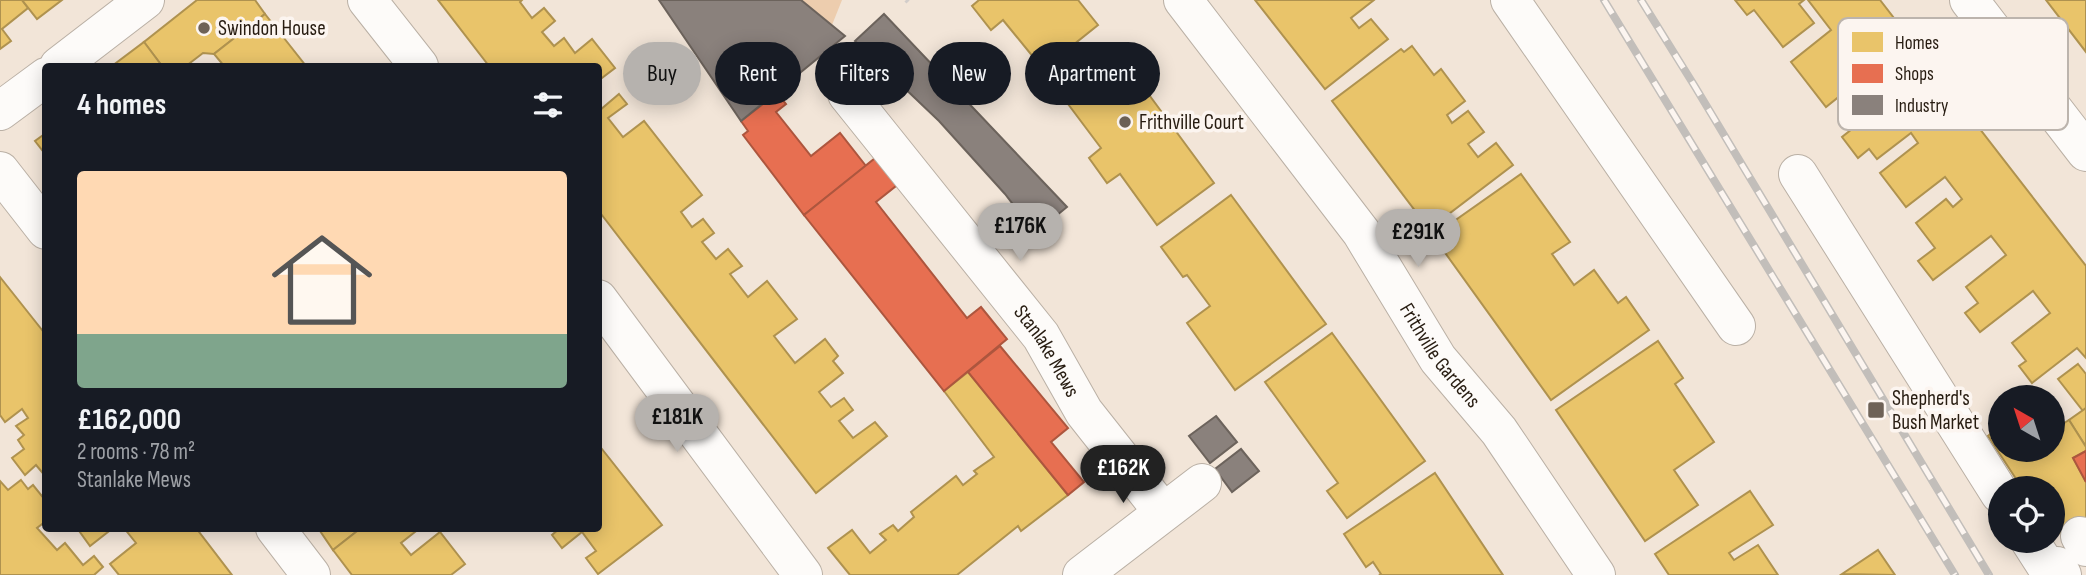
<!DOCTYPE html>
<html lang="en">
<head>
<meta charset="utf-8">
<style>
	:root { --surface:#171b24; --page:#20242c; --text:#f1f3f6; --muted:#9ea1a6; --line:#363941; --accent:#b6b2ae }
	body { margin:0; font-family:"Sofia Sans Condensed",sans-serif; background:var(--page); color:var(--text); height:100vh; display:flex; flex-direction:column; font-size:26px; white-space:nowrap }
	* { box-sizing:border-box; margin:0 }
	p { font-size:23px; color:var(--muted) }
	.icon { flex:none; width:38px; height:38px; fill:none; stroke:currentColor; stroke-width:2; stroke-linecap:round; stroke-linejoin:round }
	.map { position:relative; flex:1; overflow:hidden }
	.drawer { position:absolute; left:42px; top:63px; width:560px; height:469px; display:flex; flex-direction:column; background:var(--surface); border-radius:7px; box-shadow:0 4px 18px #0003 }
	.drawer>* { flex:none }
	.top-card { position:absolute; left:623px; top:42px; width:665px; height:63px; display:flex; gap:14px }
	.needle { width:46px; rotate:321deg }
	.tools { position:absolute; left:1988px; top:385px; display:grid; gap:14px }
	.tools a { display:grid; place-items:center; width:77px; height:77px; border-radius:50%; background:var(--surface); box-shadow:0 4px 18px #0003; font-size:35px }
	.price { position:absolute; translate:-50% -60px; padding:0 16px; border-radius:24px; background:var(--accent); color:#111; font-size:23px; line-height:46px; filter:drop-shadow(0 2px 4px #0008) }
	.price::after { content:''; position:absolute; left:50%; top:42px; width:21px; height:16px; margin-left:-10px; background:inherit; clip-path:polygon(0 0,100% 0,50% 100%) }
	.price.selected { background:#222; color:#fff }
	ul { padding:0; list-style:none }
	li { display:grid; align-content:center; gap:14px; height:371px; padding:0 35px }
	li+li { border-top:2px solid var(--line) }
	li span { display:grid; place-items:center; height:217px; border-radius:7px; color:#555 }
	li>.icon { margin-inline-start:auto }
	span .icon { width:126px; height:126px; fill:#fffc; stroke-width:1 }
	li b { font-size:30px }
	h2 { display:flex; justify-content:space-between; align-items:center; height:84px; padding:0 35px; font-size:30px }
	.tag { padding:0 24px; border-radius:32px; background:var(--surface); box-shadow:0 4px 18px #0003; font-size:24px; line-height:63px }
	.tag.selected { background:var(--accent); color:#111 }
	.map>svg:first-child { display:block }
	.green { fill:#edcdae }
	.homes { fill:#e9c46a; stroke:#af924f; stroke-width:2 }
	.shops { fill:#e76f51; stroke:#ad563e; stroke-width:2 }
	.industry { fill:#8a817c; stroke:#6c635c; stroke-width:2 }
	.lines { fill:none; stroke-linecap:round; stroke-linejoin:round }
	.minor-casing { stroke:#bab0a5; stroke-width:40 }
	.path { stroke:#d2cdca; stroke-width:4.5; stroke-dasharray:5 5; stroke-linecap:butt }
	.minor { stroke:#fdfbf9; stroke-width:38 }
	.rail-casing { stroke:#c2beba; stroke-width:8 }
	.rail { stroke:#fcf5f0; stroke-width:5; stroke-dasharray:16; stroke-linecap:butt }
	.poi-dot { fill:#6e6257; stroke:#fcf5f0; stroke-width:2.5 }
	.labels { text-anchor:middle; stroke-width:7; stroke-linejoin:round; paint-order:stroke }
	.poi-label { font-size:21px; fill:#271c11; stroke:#fcf5f0; text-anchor:start }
	.street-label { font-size:21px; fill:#271c11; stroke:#fcf5f0 }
	.key { fill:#fcf5f0; stroke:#bcb4ad; stroke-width:2 }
	.key-label { font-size:19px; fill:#271c11 }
</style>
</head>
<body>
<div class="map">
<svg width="2086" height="575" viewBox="0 0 2086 575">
	<rect width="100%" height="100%" fill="#f2e5d8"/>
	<!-- green -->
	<path class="green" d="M801 0H842L832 25Z"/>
	<!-- homes -->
	<g class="homes">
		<path d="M0 0H22L28 8 2 29 11 41 0 49Z"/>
		<path d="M22 0H62L37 19Z"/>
		<path d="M197 0H255L265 14 214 54 203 53 186 66H162L144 42Z"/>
		<path d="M438 0H522L520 2 532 18 544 8 555 21 542 32 554 46 564 38 575 53 592 39 615 68 598 81V66H489Z"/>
		<path d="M979 0H1078L1098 25 1043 69 1003 20 991 30 972 6Z"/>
		<path d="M1255 0H1374L1351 18 1359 28 1371 19 1388 39 1325 89Z"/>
		<path d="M1735 0H1804L1799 4 1814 23 1783 47 1754 10 1747 15Z"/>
		<path d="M1808 0H1880L2086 266V358L2077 348 2032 383 2019 366 2026 361 2012 343 2050 313 2033 291 1980 332 1965 313 1978 303 1966 287 2006 255 1991 236 1933 280 1918 261 1935 248 1916 223 1946 199 1953 207 1962 199 1945 177 1906 207 1880 173 1918 143 1911 133 1877 159 1869 149 1858 158 1842 137 1852 129 1840 113 1875 86 1866 75 1826 107 1791 62 1831 30Z"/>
		<path d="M2046 0H2086V52Z"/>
		<path d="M265 14 306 66H224L214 54Z"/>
		<path d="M144 42 162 66H112Z"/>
		<path d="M1412 46 1434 75 1441 69 1465 101 1447 115 1452 123 1468 111 1484 132 1468 144 1478 157 1496 143 1513 165 1429 229 1332 101 1401 49 1404 52Z"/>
		<path d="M1119 54 1214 183 1157 225 1120 174 1107 183 1089 158 1101 148 1062 96Z"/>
		<path d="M619 94 627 104 608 118 623 137 644 121 702 195 681 212 692 227 703 219 714 233 702 242 716 259 728 249 742 266 730 274 748 297 767 281 797 319 774 336 795 363 825 339 838 356 833 361 843 373 819 392 831 407 844 398 853 410 839 421 853 438 875 422 887 436 816 493 598 210V109L600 110Z"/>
		<path d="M46 133V155L35 141Z"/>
		<path d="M1521 174 1570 242 1552 254 1574 285 1594 270 1618 303 1626 297 1649 330 1551 400 1433 236Z"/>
		<path d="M1231 195 1326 324 1235 390 1187 323 1210 306 1187 275 1183 277 1161 247Z"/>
		<path d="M0 277 46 335V477L36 465 25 475 12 458 24 449 18 440 24 435 16 426 28 418 22 409 5 422 0 415Z"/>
		<path d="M1332 333 1425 461 1347 518 1327 491 1338 483 1265 382Z"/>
		<path d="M1658 341 1683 378 1675 384 1714 442 1674 470 1698 505 1645 541 1556 410Z"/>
		<path d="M2078 364 2086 374V408L2083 411 2058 379Z"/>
		<path d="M968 372 1068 495 1021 531 1018 526 957 575H850L828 548 852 530 870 553 886 540 880 534 893 525 898 531 914 517 911 512 956 476 963 485 977 474 974 471 994 457 944 391Z"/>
		<path d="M2086 408V447L2069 420Z"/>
		<path d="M2053 409 2064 423 2069 420 2086 447V451L2073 458 2086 482V519L2054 536 2053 488H2022L1988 436 2000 426V450H2053Z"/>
		<path d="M598 444 662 525 598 574 586 558 596 551 582 532 562 548 552 535 560 528H598Z"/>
		<path d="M1435 473 1503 575H1379L1381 574 1373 562 1366 567 1344 534Z"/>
		<path d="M21 480 28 489 33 485 46 501V521L37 528 57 550 65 543 83 565 94 556 103 567 94 575H0V481L8 490Z"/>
		<path d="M1750 491 1773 525 1729 553 1734 560 1758 545 1778 575H1669L1655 554Z"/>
		<path d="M77 528H113L90 546Z"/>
		<path d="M124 528H196L232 575H119L110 564 136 543Z"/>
		<path d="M318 528H361L333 550Z"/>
		<path d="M361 528H420L401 543 411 555 440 532 465 564 451 575H352L333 550Z"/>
		<path d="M1878 550 1895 575 1842 574Z"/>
	</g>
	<!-- shops -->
	<g class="shops">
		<path d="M777 93 786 104 776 112 811 156 840 133 866 166 804 215 743 135 748 131 741 121Z"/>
		<path d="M884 151 906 178 876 202 967 318 981 307 1007 339 944 391 804 215Z"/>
		<path d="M1000 346 1068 428 1051 442 1084 482 1068 495 968 372Z"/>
		<path d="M2086 451V482L2073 458Z"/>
	</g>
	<!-- industry -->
	<g class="industry">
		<path d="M659 0H801L845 36 741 121Z"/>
		<path d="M884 14 1067 207 1035 233 1005 194 939 121 855 41Z"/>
		<path d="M1216 416 1237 442 1210 463 1189 436Z"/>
		<path d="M1241 449 1259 471 1232 492 1215 469Z"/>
	</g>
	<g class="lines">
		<defs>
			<g id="minor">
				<path d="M367 0 419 66"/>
				<path id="s1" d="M1183 0 1361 232 1438 359 1499 431 1596 575"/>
				<path d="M1510 0 1736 326"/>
				<path d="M1969 0 2086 152"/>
				<path d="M59 66 145 0"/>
				<path id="s2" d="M847 94 1041 336 1084 412 1163 512"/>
				<path d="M0 111 46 77"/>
				<path d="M0 171 46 230"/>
				<path d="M1798 174 2000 494"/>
				<path d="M598 299 803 575"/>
				<path d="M275 528 311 575"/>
				<path d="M2080 536 2086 547"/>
				<path d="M2030 541 2048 569 2057 566 2062 575"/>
				<path d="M1082 575 1202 483"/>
			</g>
		</defs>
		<!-- minor casing -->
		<use href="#minor" class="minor-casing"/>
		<!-- path -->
		<path class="path" d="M906 0 908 2"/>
		<!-- minor -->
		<use href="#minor" class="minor"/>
		<defs>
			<g id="rail">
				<path d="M1604 0 1955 575"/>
				<path d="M1641 0 1694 85 1989 575"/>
			</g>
		</defs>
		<!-- rail casing -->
		<use href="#rail" class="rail-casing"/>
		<!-- rail -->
		<use href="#rail" class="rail"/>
	</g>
	<!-- markers -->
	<g class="poi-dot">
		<circle cx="204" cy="28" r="7"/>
		<circle cx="1125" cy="122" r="7"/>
		<rect x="1867" y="401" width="18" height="18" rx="3.5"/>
	</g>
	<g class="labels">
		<!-- poi labels -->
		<g class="poi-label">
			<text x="218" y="35">Swindon House</text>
			<text x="1139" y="129">Frithville Court</text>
			<text x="1892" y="405">Shepherd's<tspan x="1892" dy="24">Bush Market</tspan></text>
		</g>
		<!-- street labels -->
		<g class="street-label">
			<text dy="7" stroke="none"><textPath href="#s2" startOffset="326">Stanlake Mews</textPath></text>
			<text dy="7" stroke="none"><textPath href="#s1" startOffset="439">Frithville Gardens</textPath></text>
		</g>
	</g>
	<!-- legend -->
	<rect x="1838" y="18" width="230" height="112" rx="10" class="key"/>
	<rect x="1852" y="32" width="31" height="20" fill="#e9c46a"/>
	<rect x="1852" y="64" width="31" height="19" fill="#e76f51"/>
	<rect x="1852" y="95" width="31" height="20" fill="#8a817c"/>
	<g class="key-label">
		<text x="1895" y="49">Homes</text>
		<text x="1895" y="80">Shops</text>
		<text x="1895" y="112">Industry</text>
	</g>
</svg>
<div class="tools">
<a><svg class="needle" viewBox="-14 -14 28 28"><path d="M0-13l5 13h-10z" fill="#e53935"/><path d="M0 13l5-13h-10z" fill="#9ea1a6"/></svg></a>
<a><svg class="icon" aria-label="locate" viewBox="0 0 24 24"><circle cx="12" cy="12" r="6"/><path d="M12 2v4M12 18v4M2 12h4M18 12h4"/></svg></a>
</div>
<b class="price" style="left:1020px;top:263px">£176K</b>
<b class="price" style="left:1418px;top:269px">£291K</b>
<b class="price" style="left:677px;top:454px">£181K</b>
<b class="price selected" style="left:1123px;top:505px">£162K</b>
<div class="top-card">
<a class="tag selected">Buy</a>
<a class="tag">Rent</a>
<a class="tag">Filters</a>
<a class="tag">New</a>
<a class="tag">Apartment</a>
</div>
<section class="drawer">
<h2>4 homes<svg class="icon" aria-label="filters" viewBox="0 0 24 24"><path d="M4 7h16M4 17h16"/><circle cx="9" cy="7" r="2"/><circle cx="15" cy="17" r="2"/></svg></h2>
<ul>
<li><span style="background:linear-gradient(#ffd9b3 75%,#7fa58c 0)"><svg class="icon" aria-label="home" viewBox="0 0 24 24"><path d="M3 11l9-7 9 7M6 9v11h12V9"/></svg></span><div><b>£162,000</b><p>2 rooms · 78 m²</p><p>Stanlake Mews</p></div></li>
</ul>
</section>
</div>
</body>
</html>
